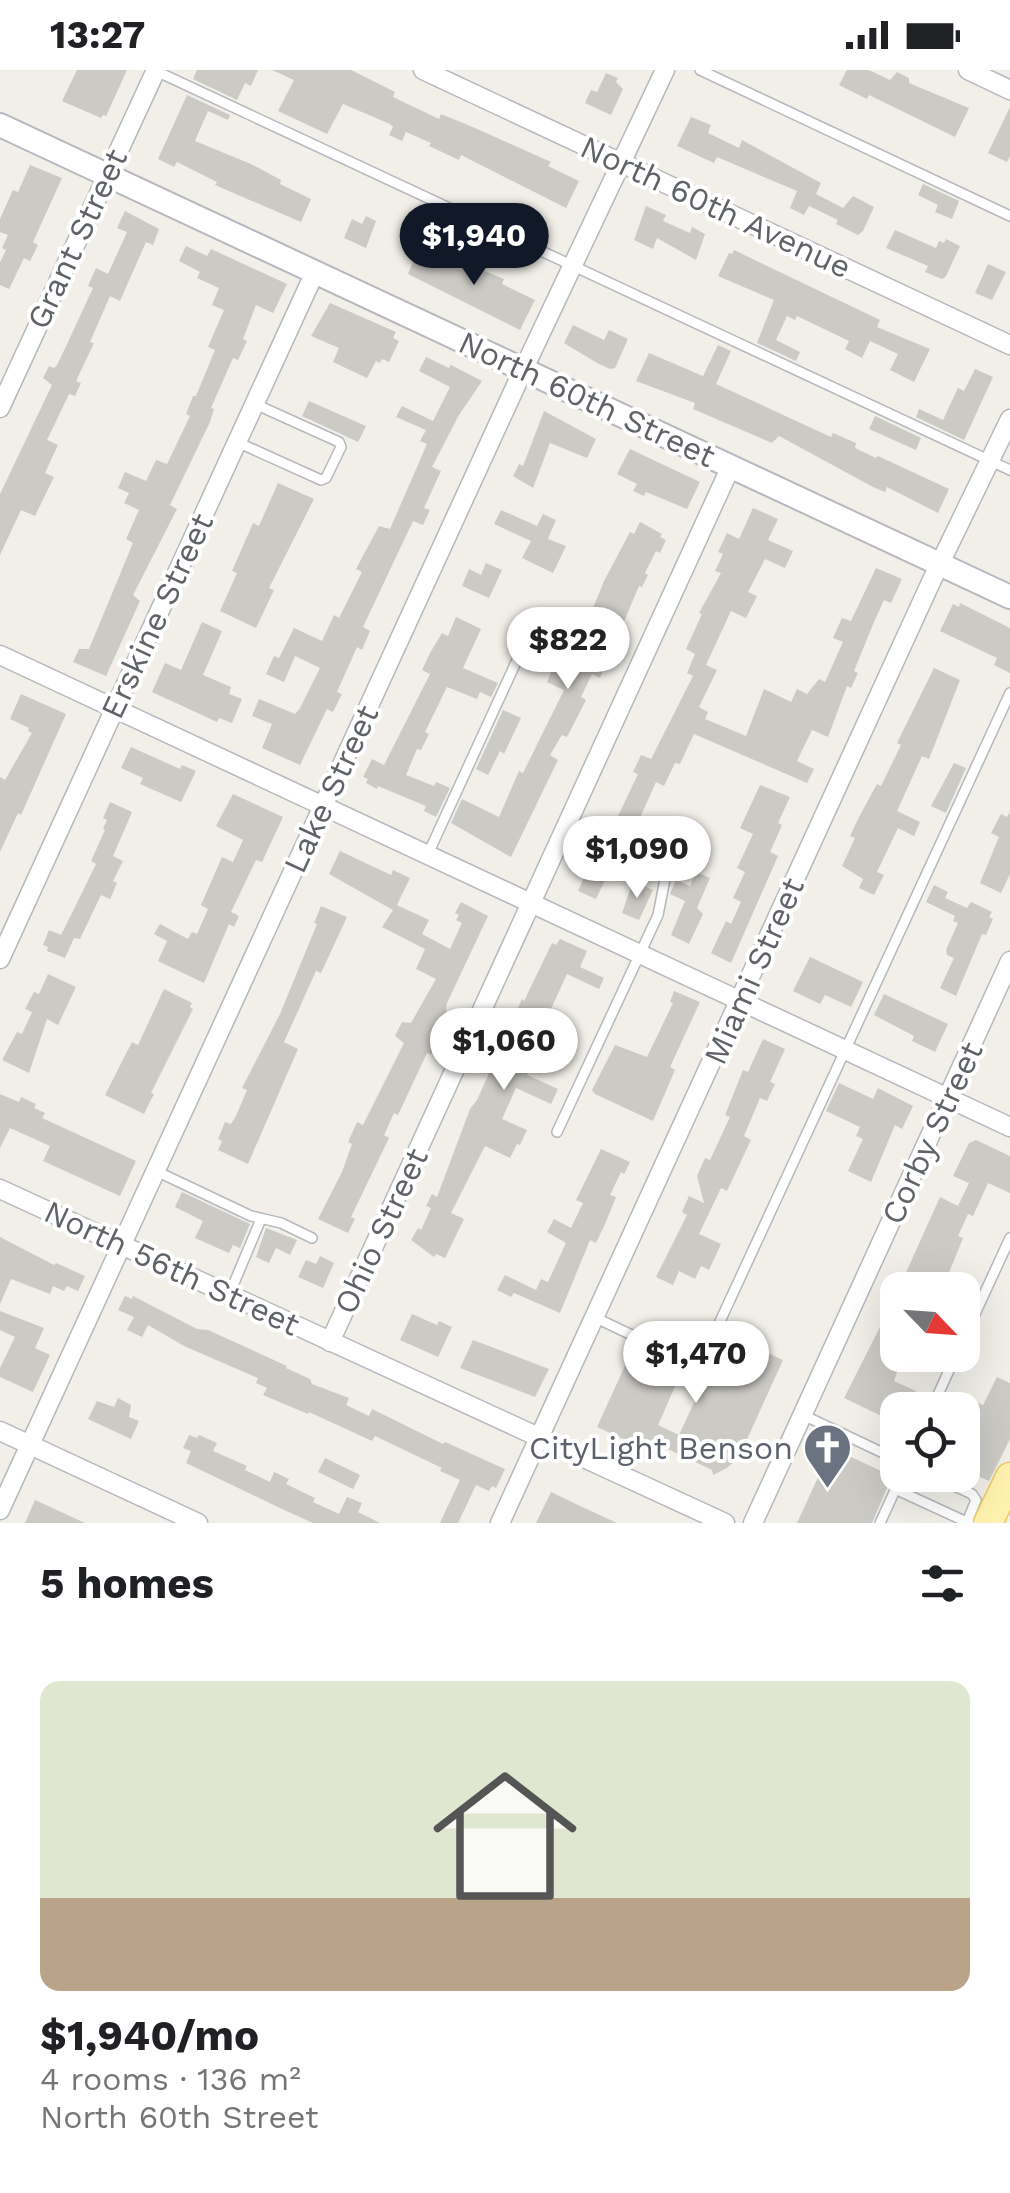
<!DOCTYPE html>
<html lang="en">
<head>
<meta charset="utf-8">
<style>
	:root { --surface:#fff; --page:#f2f2f2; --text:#202124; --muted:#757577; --accent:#111827 }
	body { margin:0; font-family:"Work Sans",sans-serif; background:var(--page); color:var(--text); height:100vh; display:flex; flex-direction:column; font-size:38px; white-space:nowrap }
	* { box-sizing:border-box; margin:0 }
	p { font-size:32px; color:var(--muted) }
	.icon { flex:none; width:55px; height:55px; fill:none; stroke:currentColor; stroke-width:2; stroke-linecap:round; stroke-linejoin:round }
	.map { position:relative; height:1453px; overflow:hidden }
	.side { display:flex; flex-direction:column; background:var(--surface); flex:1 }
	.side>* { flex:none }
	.needle { width:65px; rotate:115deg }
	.fabs { position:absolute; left:880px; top:1202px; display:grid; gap:20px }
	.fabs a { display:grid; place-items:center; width:100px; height:100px; border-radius:20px; background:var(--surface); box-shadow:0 10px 40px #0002; font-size:50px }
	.price { position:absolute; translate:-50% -85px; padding:0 22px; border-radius:35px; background:#fff; color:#222; font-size:32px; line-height:65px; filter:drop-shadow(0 2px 5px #0008) }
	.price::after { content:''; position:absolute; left:50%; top:60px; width:30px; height:22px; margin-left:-15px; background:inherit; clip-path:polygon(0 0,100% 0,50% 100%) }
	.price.current { background:var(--accent); color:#fff }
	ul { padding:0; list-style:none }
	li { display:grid; align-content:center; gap:20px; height:530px; padding:0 40px }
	li span { display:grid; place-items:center; height:310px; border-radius:20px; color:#555 }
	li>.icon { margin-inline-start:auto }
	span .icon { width:180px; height:180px; fill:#fffc; stroke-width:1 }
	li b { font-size:42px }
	h2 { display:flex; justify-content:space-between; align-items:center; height:120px; padding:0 40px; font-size:42px }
	.status { display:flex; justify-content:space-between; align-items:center; height:70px; padding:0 50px; background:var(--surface); direction:ltr }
	.status svg { height:28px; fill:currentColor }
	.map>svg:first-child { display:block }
	.building { fill:#cccac5 }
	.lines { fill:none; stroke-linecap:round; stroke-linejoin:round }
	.service-casing { stroke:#b5b8bc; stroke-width:12 }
	.minor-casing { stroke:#b5b8bc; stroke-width:21 }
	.tertiary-casing { stroke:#b5b8bc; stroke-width:26 }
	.primary-casing { stroke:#f2c960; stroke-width:31 }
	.service { stroke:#fff; stroke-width:9 }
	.minor { stroke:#fff; stroke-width:18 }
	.tertiary { stroke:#fff; stroke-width:22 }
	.primary { stroke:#fff2af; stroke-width:28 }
	.labels { text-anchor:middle; stroke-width:8; stroke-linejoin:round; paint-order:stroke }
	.street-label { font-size:32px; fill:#5f6368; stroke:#fff }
	.worship-label { font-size:32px; fill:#5b616d; stroke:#fff; text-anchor:end }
</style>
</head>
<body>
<div class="status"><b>13:27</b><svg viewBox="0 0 49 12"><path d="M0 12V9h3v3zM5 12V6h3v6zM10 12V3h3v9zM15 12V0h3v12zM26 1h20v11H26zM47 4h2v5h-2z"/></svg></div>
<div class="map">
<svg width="1010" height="1453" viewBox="0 0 1010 1453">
	<rect width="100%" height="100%" fill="#f1efe8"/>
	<!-- building -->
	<g class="building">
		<path d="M77 0H127L106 46 103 45 101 48 62 31Z"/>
		<path d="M197 0H258L251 16 245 13 237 30 193 9Z"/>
		<path d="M272 0H351L395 22 393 27 439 49 441 44 475 58 551 92 548 96 579 111 566 138 461 85 459 90 429 76 431 73 406 62 402 71 389 65 393 57 390 54 343 34 327 64 278 41 294 10Z"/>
		<path d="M847 0H869L890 10 897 2 909 8V13L969 38 955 67 869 25 867 29 839 15Z"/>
		<path d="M606 3 618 8 616 12 623 19 611 45 585 33 591 20 597 22Z"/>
		<path d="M187 25 230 45 228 50 208 41 195 71 251 94 281 110 280 114 311 129 301 152 215 115 217 112 177 92 174 97 158 89Z"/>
		<path d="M1010 37V86L1007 92 988 83Z"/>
		<path d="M691 47 711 55 708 63 739 78 742 70 821 113 816 124 843 138 853 126 874 137 863 161 858 165 836 154 838 150 809 136 804 145 790 138 797 121 717 87 714 93 677 76Z"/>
		<path d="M30 95 62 108 33 172 38 175 30 191 24 188 9 219 0 215V192L6 180 2 178 8 165 0 162V149L13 120 18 122Z"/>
		<path d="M923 114 959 131 952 149 935 142 938 135 918 125Z"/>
		<path d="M646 136 666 145 663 151 690 163 692 157 705 164 696 190 657 168 653 179 634 170Z"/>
		<path d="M125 141 159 159 153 175 146 172 120 231 110 226 90 272 94 273 76 311 81 313 75 326 69 324 47 370 58 375 45 403 54 407 35 446 21 440 0 485V424L52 315 43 308 49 296 54 298 57 295 68 272 93 218 88 216 96 198 108 204 127 162 117 158Z"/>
		<path d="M366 146 376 151 366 178 344 168 352 149 362 154Z"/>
		<path d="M895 160 936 178 939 171 944 173 946 169 960 176 946 206 942 209 925 202 928 196 886 178Z"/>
		<path d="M186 176 207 186 211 179 287 214 273 243 256 235 243 269 247 271 238 290 233 288 211 338 214 339 210 352 170 435 177 439 133 525 140 531 106 606 73 592 79 579H89L133 473 126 469 139 440 124 433 129 423 118 418 125 402 146 411 156 390 167 394 190 346 186 344 193 326H196L215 280 208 277 224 240 212 235 219 218 197 208 200 202 179 191Z"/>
		<path d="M734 180 880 250 877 257 930 279 914 312 890 300 898 284 870 271 862 288 845 279 849 271 797 246 795 250 787 246 776 270 800 282 796 291 757 273 774 230 718 206 729 183 732 184Z"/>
		<path d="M417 183 440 193 444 184 504 209 502 214 535 230 520 260 408 204Z"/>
		<path d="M988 194 1006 202 992 230 975 223Z"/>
		<path d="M330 233 396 262 393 268 399 271 389 292 382 289 380 293 376 291 367 308 333 292 339 278 311 266Z"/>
		<path d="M573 255 604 270 609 260 628 269 615 298 610 299 597 293 564 273Z"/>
		<path d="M718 275 731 281 716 314 831 367 833 363 856 373 855 378 876 388 878 386 949 419 938 443 887 417 885 422 875 418 779 366 772 373 693 339 695 333 636 311 649 283 703 306Z"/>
		<path d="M426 287 449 298 451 295 482 311 459 345 432 397 441 401 424 438 430 440 423 455 413 451 363 557 370 561 362 580 357 577 337 622 342 624 333 642 327 639 300 695 262 678 272 654 252 646 259 629 295 644 300 638 320 598 295 586 284 612 266 604 274 586 279 588 294 558 322 571 334 545 339 548 362 502 356 499 379 456 390 459 427 374 420 371 426 360 396 347 402 336 433 351 450 317 419 301Z"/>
		<path d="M975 299 993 307 964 370 916 347 919 339 943 350 958 318 964 321Z"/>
		<path d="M309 331 366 356 358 372 302 346Z"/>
		<path d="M544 341 596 369 587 388 550 373 533 418 513 406 519 394 523 396Z"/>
		<path d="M875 346 921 368 916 380 869 359Z"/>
		<path d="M630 379 700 412 687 439 646 422 644 426 633 421 637 414 617 404Z"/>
		<path d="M278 413 314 429 269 518 274 520 256 558 220 541 237 503 232 501 253 453 259 456Z"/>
		<path d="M753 438 778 449 768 470 793 481 785 498 765 489 748 522 757 526 746 548 731 541 706 595 717 600 699 637 708 642 705 649 746 666 764 619 791 632 797 619 807 624 819 609 825 612 843 572 833 568 842 548 851 551 876 498 902 509 891 533 884 530 874 552 854 601 858 603 851 618 847 616 828 667 812 660 797 691 814 699 807 713 694 664 680 694 675 693 664 716 656 712 631 768 654 777 641 809 604 792 614 772 603 767 613 746 617 748 638 704 633 702 641 685 651 689 693 606 687 603 695 584 686 579 702 544 699 543 721 503 715 501 723 484 718 482 727 463 739 469Z"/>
		<path d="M501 440 537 456 543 444 556 450 548 469 566 476 553 503 522 488 531 471 494 454Z"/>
		<path d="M640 452 662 464 660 467 666 470 660 483 656 481 645 503 648 505 642 517 639 516 600 608 592 604 581 627 586 630 567 667 562 665 550 685 558 690 511 787 451 753 462 729 499 747 519 701 523 703 564 620 547 612 553 597 534 588 539 577 566 589 574 571 579 573 604 511 630 462 634 464Z"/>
		<path d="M486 493 502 500 489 528 462 516 469 499 481 505Z"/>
		<path d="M960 533 1010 558V603L994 595 997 588 940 561 953 534 959 537Z"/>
		<path d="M456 547 481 559 463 598 498 613 491 627 480 622 477 629 447 617 425 662 429 664 421 680 417 679 406 705 434 716 436 712 450 718 436 747 424 741 426 736 378 716 377 719 366 713 368 709 363 707 372 689 384 695 430 604 422 600 430 583 442 563 448 566Z"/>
		<path d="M202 552 222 561 203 605 231 617 229 624 242 629 232 653 219 648 217 652 152 622 165 593 181 600Z"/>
		<path d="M934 598 960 610 929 689 922 686 897 741 920 752 914 766 898 758 877 802 884 805 874 825 859 818 863 809 842 796 855 768 850 766 859 747 877 714 881 716 901 675 897 673Z"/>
		<path d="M21 624 66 644 21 745 18 743 0 782V707L5 710 32 663 28 661 29 658 10 649Z"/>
		<path d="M503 640 521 648 504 684 500 681 488 705 476 699Z"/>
		<path d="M131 677 180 699 182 695 196 701 181 732 140 714 143 708 121 698Z"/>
		<path d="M954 693 966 698 946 743 931 736Z"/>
		<path d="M760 715 790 727 778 753 782 755 770 782 778 786 731 893 711 883 726 851 731 854 741 832 733 828 745 802 737 798 753 764 740 758Z"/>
		<path d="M233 724 283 747 262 792 256 790 231 842 239 846 234 857 229 854 204 913 158 891 167 871 154 864 160 854 188 869 192 862 197 864 208 839 201 835 222 787 233 792 243 770 216 756Z"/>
		<path d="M110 732 132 742 113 786 123 791 113 811 117 813 110 829 101 825 80 869 74 868 65 888 47 881 48 877 43 875 49 860 61 865 77 833 96 794 91 791 105 760 103 759 107 750 103 748Z"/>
		<path d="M1010 742V804L1001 823 980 813 999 767 991 763 1001 744 1007 747Z"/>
		<path d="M340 781 391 805 393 800 410 808 397 835 429 850 422 864 450 879 462 853 456 850 459 845 455 843 461 832 488 846 447 933 446 941 449 943 431 985 427 983 398 1045 394 1043 384 1065 389 1068 351 1147 355 1149 348 1163 318 1149 342 1102 352 1074 348 1072 357 1052 363 1055 404 973 395 966 402 952 411 953 436 909 416 899 425 879 382 857 393 840 329 804Z"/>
		<path d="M592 789 611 798 596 829 578 821Z"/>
		<path d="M696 802 710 808 697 838 703 844 689 874 671 865 685 831 670 824 676 810 690 816Z"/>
		<path d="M633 811 653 820 639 850 622 843Z"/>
		<path d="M934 815 948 822 945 828 967 838 971 832 992 842 989 847 993 849 986 865 982 864 956 926 940 918 954 888 947 885 946 880 958 853 953 851 955 846 926 832Z"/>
		<path d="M321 836 347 847 321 903 316 901 284 972 298 979 248 1094 218 1080 222 1071 218 1069 225 1052 231 1054 236 1046 247 1020 242 1018 280 944 317 854 314 853Z"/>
		<path d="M560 869 587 881 580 897 604 908 599 919 567 904 550 941 557 944 552 957 527 1005 558 1019 551 1034 516 1018 502 1049 527 1060 520 1075 517 1074 510 1088 485 1076 451 1143 464 1149 445 1188 436 1184 434 1187 411 1170 418 1158 421 1160 431 1138 426 1136 432 1124 437 1127 470 1039 477 1030 522 929 524 931 552 873 556 875Z"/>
		<path d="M810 887 863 912 851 937 825 925 820 934 793 921Z"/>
		<path d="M48 904 76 917 58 955 47 949 29 1003 2 990 17 962 22 964 32 942 25 939 34 922 39 924Z"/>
		<path d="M164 919 192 933 190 937 193 939 151 1023 154 1024 144 1044 105 1025 132 972 138 975Z"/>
		<path d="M674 921 700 932 670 997 675 1000 653 1051 595 1024 592 1020 615 975 647 987 673 933 670 932Z"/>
		<path d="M884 924 948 954 935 982 912 971 914 966 874 945Z"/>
		<path d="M763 969 785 979 770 1012 775 1014 767 1031 760 1028 744 1066 751 1070 727 1121 721 1118 699 1164 721 1174 709 1200 701 1196 695 1209 679 1201 673 1215 656 1207 687 1145 682 1142 689 1126 704 1133 697 1106 705 1088 710 1090 730 1047 725 1045 743 1000 748 1002Z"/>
		<path d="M839 1013 873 1029 878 1018 913 1036 902 1059 895 1055 871 1112 848 1101 863 1069 856 1066 860 1057 826 1041Z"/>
		<path d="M0 1024 19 1032 21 1027 36 1034 34 1038 45 1043 42 1048 136 1091 120 1126 43 1091 50 1076 10 1058 0 1078Z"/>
		<path d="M976 1070 1010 1086V1123L988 1113 973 1146 968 1144 958 1166 963 1168 942 1220 904 1207 940 1127 958 1136 969 1113 953 1106 969 1073Z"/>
		<path d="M601 1079 630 1092 624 1104 621 1102 610 1125 616 1127 605 1154 596 1173 590 1170 560 1243 514 1223 511 1227 497 1220 505 1205 536 1220 541 1209 548 1212 566 1173 547 1162 554 1149 571 1158 583 1133 576 1130Z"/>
		<path d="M182 1122 250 1154 240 1178 233 1175 229 1183 195 1168 203 1151 175 1137Z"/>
		<path d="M266 1158 297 1170 290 1185 276 1178 269 1193 256 1187Z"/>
		<path d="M0 1167 54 1195 56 1193 85 1206 78 1221 67 1216 64 1221 53 1216 50 1224 11 1209 0 1234Z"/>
		<path d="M320 1186 334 1193 323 1218 298 1207 306 1190 316 1194Z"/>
		<path d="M125 1226 132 1229 133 1226 197 1259 208 1260 287 1296 286 1298 310 1309 312 1314 349 1328 346 1335 369 1346 372 1339 443 1374 445 1372 505 1399 496 1418 492 1416 489 1421 476 1415 458 1453H440L460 1410 440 1401 442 1398 375 1366 372 1371 309 1342 308 1344 263 1325 267 1318 256 1313 258 1308 184 1276 148 1255 142 1267 127 1260 134 1247 118 1240Z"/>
		<path d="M896 1234 898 1285H903L894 1311 916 1321 910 1335 898 1329V1369L884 1363 890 1350 844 1328 880 1257 887 1259Z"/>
		<path d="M0 1241 44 1258 35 1278 50 1285 33 1322 0 1307V1298L15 1267 0 1260Z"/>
		<path d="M412 1244 437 1255 439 1251 452 1257 438 1287 400 1270Z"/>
		<path d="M726 1264 783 1290 739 1387 727 1398 713 1405 712 1400 651 1371 647 1380 597 1357 629 1287 678 1310 658 1355 679 1365Z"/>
		<path d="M473 1270 549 1299 535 1327 460 1298Z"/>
		<path d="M997 1307 1010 1313V1369L989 1411 962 1399V1359L976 1332 983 1335Z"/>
		<path d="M118 1328 131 1335 129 1347 139 1351 131 1369 88 1349 97 1331 114 1337Z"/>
		<path d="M189 1365 197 1368 199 1365 217 1373 213 1381 247 1396 245 1400 270 1412 274 1402 289 1409 286 1414 315 1428 313 1432 339 1444 347 1427 362 1433 358 1442 380 1453H313L282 1439 186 1393 191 1381 183 1378Z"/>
		<path d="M838 1381 892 1406 872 1453H797L821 1401 827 1404Z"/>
		<path d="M325 1388 360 1405 353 1419 318 1402Z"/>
		<path d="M551 1422 578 1435 617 1453H536Z"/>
		<path d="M35 1430 85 1453H25Z"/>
	</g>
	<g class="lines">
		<defs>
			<g id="service">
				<path d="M700 0 1010 146"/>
				<path d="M156 1 1010 400"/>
				<path d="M237 372 321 410 326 408 341 377 339 372 255 334"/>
				<path d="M428 784 534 553"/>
				<path d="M557 1062 658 845 667 799"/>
				<path d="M156 1101 251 1146 281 1153 312 1168"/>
				<path d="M229 1225 261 1149"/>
				<path d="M596 1248 699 1297 1010 623"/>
				<path d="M962 1272 1010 1168"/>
				<path d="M931 1340 956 1285"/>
				<path d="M803 1345 898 1390"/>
				<path d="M930 1405 972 1424 976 1430 967 1452"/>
				<path d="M895 1419 969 1453"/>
				<path d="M880 1453 902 1405"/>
			</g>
			<g id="minor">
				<path d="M423 0 1010 275"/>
				<path d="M968 0 1010 20"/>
				<path d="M0 338 156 0"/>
				<path d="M0 585 1010 1057"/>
				<path d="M0 889 315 202"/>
				<path d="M0 1119 725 1453"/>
				<path d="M330 1272 731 396"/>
				<path d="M0 1361 198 1453"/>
				<path d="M0 1440 518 311 665 0"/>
				<path d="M500 1453 931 512 1010 349"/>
				<path d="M753 1453 1010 891"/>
			</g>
			<path id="tertiary" d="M0 55 1010 527"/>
			<path id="primary" d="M988 1453 1010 1407"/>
		</defs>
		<!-- service casing -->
		<use href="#service" class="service-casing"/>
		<!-- minor casing -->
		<use href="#minor" class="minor-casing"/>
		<!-- tertiary casing -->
		<use href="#tertiary" class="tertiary-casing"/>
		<!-- primary casing -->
		<use href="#primary" class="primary-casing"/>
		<!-- service -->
		<use href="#service" class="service"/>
		<!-- minor -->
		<use href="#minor" class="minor"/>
		<!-- tertiary -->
		<use href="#tertiary" class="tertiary"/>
		<!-- primary -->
		<use href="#primary" class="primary"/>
	</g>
	<!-- icons -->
	<defs>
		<symbol id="church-pin" viewBox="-11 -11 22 30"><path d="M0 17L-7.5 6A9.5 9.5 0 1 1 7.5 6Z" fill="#6b7280" stroke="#fff"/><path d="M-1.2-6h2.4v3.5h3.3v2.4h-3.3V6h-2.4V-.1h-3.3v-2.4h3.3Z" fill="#fff"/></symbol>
	</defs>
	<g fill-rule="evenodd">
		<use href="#church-pin" x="800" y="1350" width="55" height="75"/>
	</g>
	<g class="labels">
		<!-- street labels -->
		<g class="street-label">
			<text transform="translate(716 137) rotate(25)" y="11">North 60th Avenue</text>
			<text transform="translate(77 169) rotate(-65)" y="11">Grant Street</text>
			<text transform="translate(587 329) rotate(25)" y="11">North 60th Street</text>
			<text transform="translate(157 546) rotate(-65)" y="11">Erskine Street</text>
			<text transform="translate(331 719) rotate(-65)" y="11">Lake Street</text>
			<text transform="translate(754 901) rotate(-66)" y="11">Miami Street</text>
			<text transform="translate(932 1063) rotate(-65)" y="11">Corby Street</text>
			<text transform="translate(381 1161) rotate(-65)" y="11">Ohio Street</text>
			<text transform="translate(172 1198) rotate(25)" y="11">North 56th Street</text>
		</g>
		<!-- worship labels -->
		<g class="worship-label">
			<text x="793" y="1389">CityLight Benson</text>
		</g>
	</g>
</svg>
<div class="fabs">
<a><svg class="needle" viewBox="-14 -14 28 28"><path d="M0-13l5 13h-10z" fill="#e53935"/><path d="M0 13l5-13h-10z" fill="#757577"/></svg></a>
<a><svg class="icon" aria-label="locate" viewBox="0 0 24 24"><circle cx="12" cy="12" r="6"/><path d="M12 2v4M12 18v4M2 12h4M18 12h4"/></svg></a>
</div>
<b class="price current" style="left:474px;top:218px">$1,940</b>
<b class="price" style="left:568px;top:622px">$822</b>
<b class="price" style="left:637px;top:831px">$1,090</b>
<b class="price" style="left:504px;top:1023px">$1,060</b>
<b class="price" style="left:696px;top:1336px">$1,470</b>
</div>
<section class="side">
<h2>5 homes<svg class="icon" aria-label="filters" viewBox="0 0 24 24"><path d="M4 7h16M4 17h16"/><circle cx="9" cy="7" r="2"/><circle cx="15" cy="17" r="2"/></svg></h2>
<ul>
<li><span style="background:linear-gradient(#dfe7d0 70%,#b9a48a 0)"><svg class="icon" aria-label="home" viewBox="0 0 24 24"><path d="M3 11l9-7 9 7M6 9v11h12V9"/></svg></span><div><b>$1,940/mo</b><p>4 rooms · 136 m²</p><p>North 60th Street</p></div></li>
</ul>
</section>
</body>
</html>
